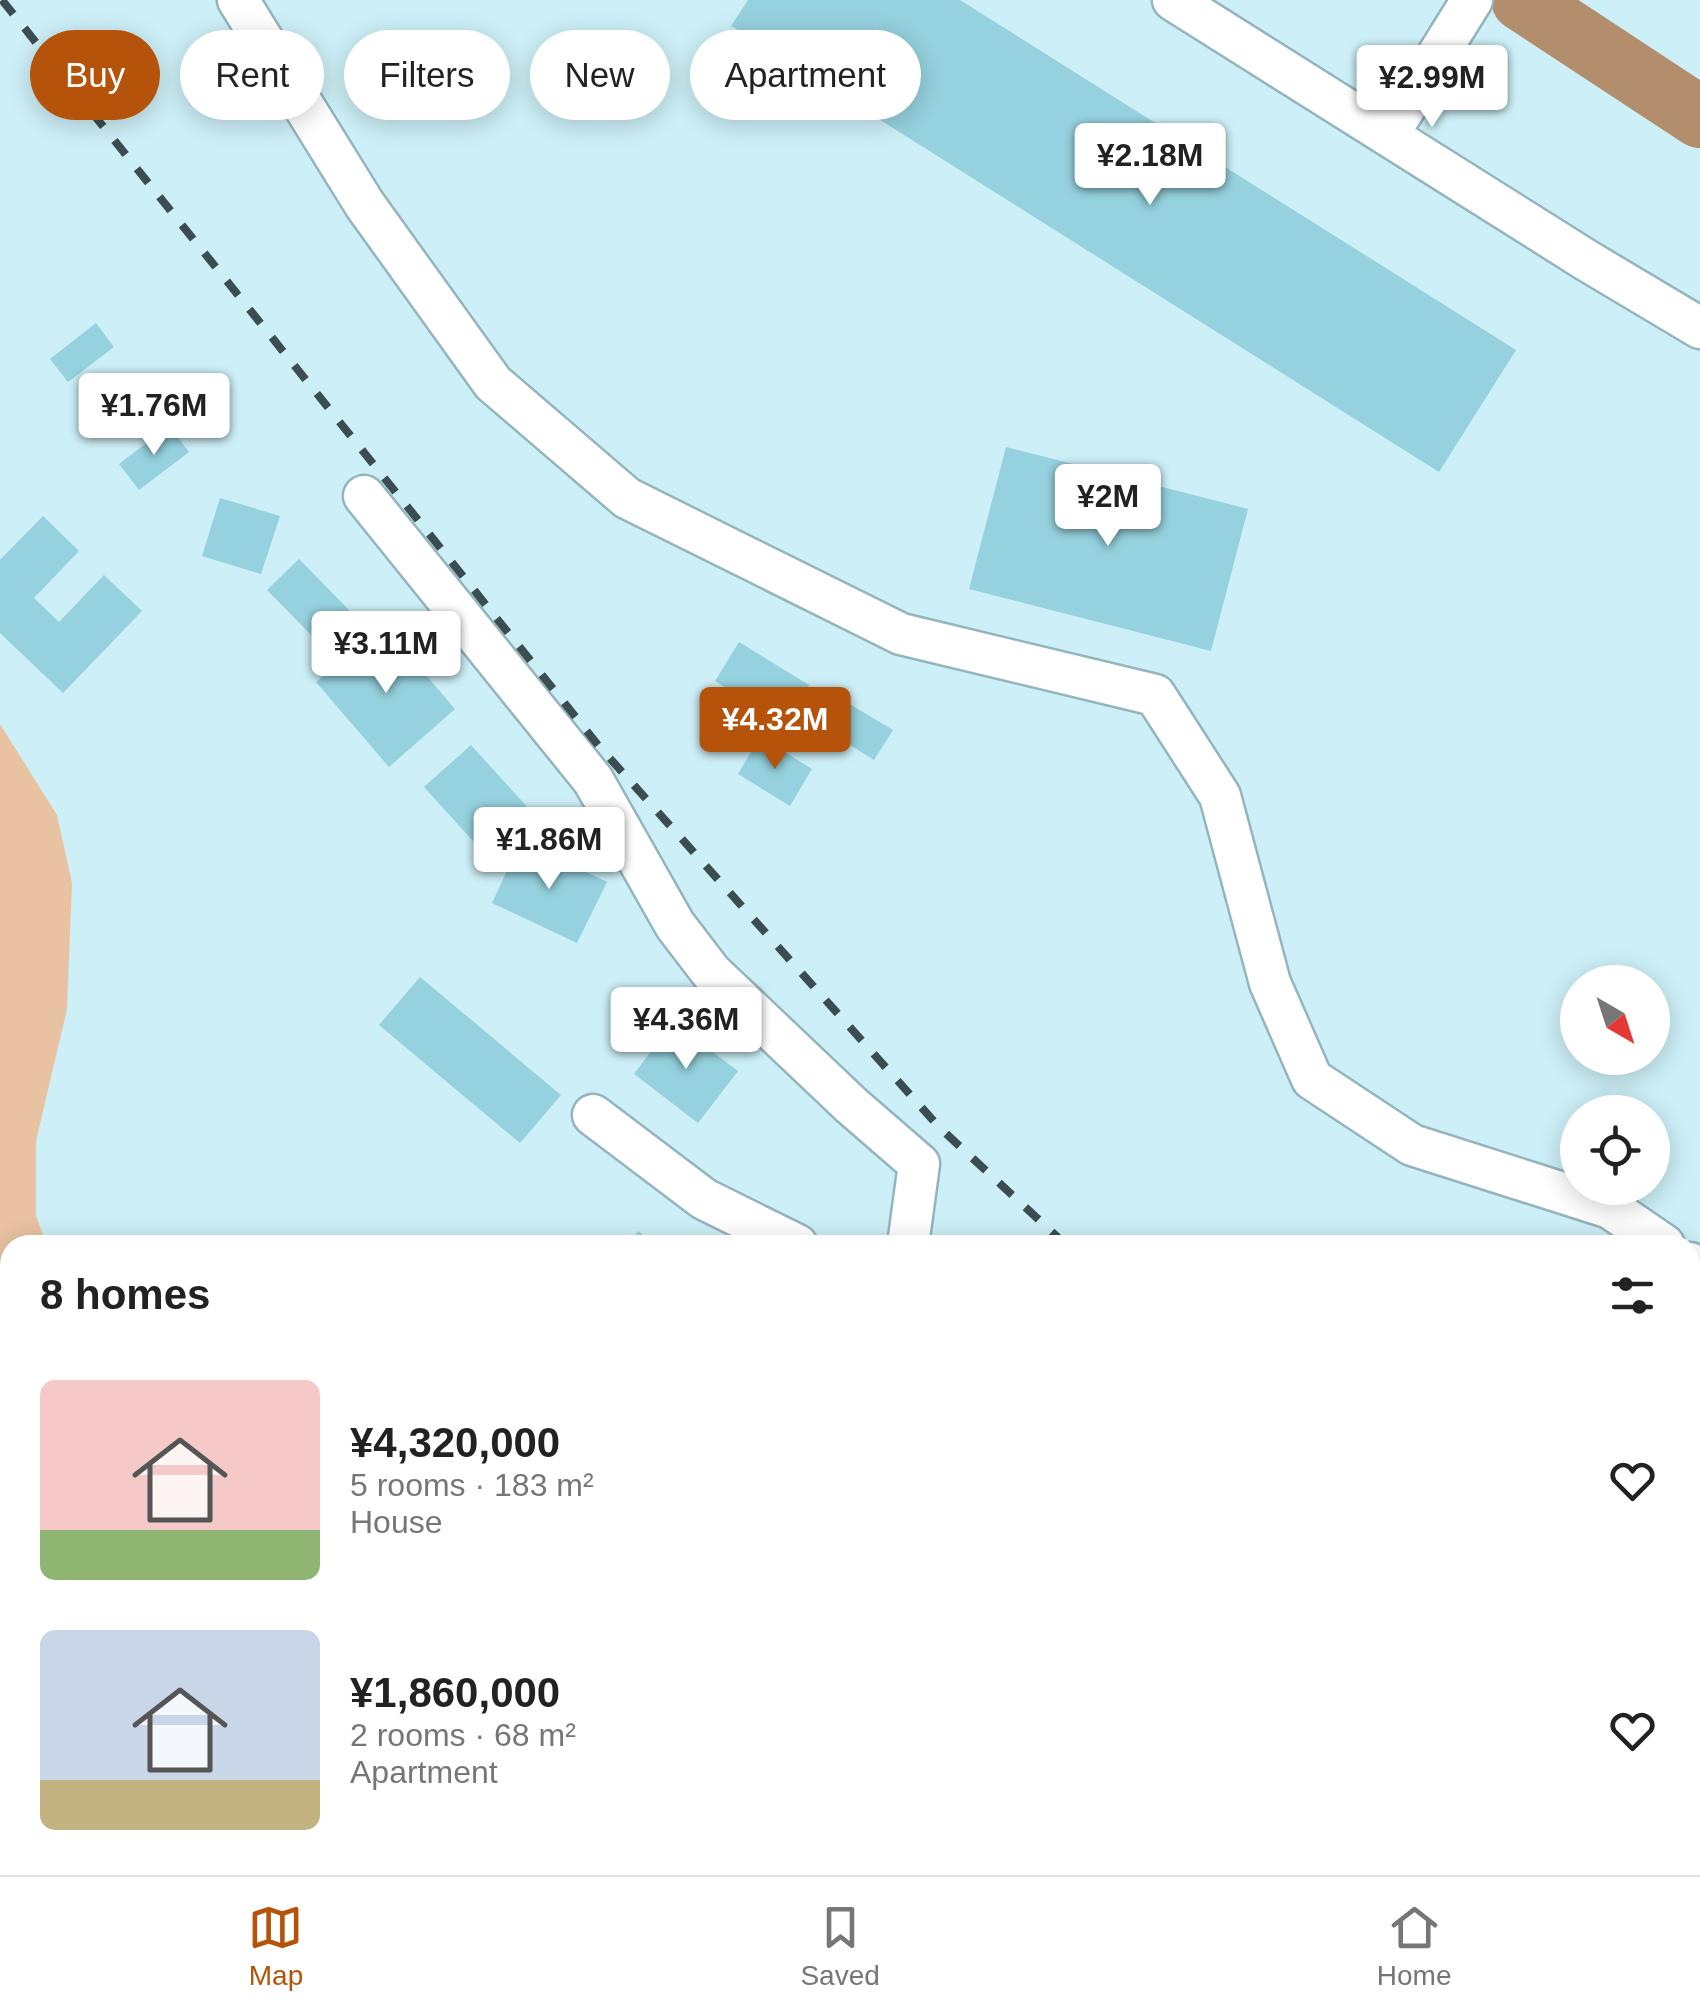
<!DOCTYPE html>
<html lang="en">
<head>
<meta charset="utf-8">
<style>
	:root { --surface:#fff; --page:#f2f2f2; --text:#222; --muted:#767676; --line:#e0e0e0; --accent:#b45309 }
	body { margin:0; font-family:Helvetica,sans-serif; background:var(--page); color:var(--text); height:100vh; display:flex; flex-direction:column; font-size:38px; white-space:nowrap }
	* { box-sizing:border-box; margin:0 }
	p { font-size:32px; color:var(--muted) }
	.icon { flex:none; width:55px; height:55px; fill:none; stroke:currentColor; stroke-width:2; stroke-linecap:round; stroke-linejoin:round }
	.map { position:relative; flex:1; overflow:hidden }
	.sheet { position:absolute; left:0px; top:1235px; width:1700px; height:640px; display:flex; flex-direction:column; background:var(--surface); border-radius:30px 30px 0 0; box-shadow:0 5px 25px #0003 }
	.sheet>* { flex:none }
	.top-card { position:absolute; left:30px; top:30px; width:1000px; height:90px; display:flex; gap:20px }
	.needle { width:65px; rotate:141deg }
	.buttons { position:absolute; left:1560px; top:965px; display:grid; gap:20px }
	.buttons a { display:grid; place-items:center; width:110px; height:110px; border-radius:50%; background:var(--surface); box-shadow:0 5px 25px #0003; font-size:50px }
	.price { position:absolute; translate:-50% -85px; padding:0 22px; border-radius:10px; background:#fff; color:#222; font-size:32px; line-height:65px; filter:drop-shadow(0 2px 5px #0008) }
	.price::after { content:''; position:absolute; left:50%; top:60px; width:30px; height:22px; margin-left:-15px; background:inherit; clip-path:polygon(0 0,100% 0,50% 100%) }
	.price.on { background:var(--accent); color:#fff }
	ul { padding:0; list-style:none }
	li { display:flex; align-items:center; gap:30px; height:250px; padding:0 40px }
	li span { display:grid; place-items:center; flex:none; width:280px; height:200px; border-radius:15px; color:#555 }
	li>.icon { margin-inline-start:auto }
	span .icon { width:120px; height:120px; fill:#fffc; stroke-width:1 }
	li b { font-size:42px }
	h2 { display:flex; justify-content:space-between; align-items:center; height:120px; padding:0 40px; font-size:42px }
	.chip { padding:0 35px; border-radius:45px; background:var(--surface); box-shadow:0 5px 25px #0003; font-size:35px; line-height:90px }
	.chip.on { background:var(--accent); color:#fff }
	.tabs { display:flex; justify-content:space-around; align-items:center; height:140px; border-top:2px solid var(--line); background:var(--surface); font-size:28px; color:var(--muted) }
	.tabs a { display:grid; justify-items:center; gap:5px }
	.tabs .on { color:var(--accent) }
	.map>svg:first-child { display:block }
	.green { fill:#e8c2a1 }
	.lines { fill:none; stroke-linecap:round; stroke-linejoin:round }
	.river { stroke:#b38e6d; stroke-width:62 }
	.building { fill:#95d1de }
	.minor-casing { stroke:#94b5bd; stroke-width:45 }
	.minor { stroke:#fff; stroke-width:40 }
	.rail { stroke:#3c4d51; stroke-width:8; stroke-dasharray:18 18; stroke-linecap:butt }
</style>
</head>
<body>
<div class="map">
<svg width="1700" height="1875" viewBox="0 0 1700 1875">
	<rect width="100%" height="100%" fill="#cdeff7"/>
	<!-- green -->
	<g class="green">
		<path d="M0 724 57 815 72 883 67 1009 36 1141V1216L47 1245H10V1865H671L660 1875H0Z"/>
		<path d="M1006 1865H1354L1355 1875H1005Z"/>
	</g>
	<g class="lines">
		<!-- river -->
		<path class="river" d="M1522 0 1700 117"/>
	</g>
	<!-- building -->
	<g class="building">
		<path d="M748 0H960L1516 350 1439 472 731 26Z"/>
		<path d="M96 323 114 347 68 382 50 359Z"/>
		<path d="M169 426 189 452 139 490 119 464Z"/>
		<path d="M1006 447 1248 509 1211 651 969 589Z"/>
		<path d="M220 498 280 516 261 574 202 556Z"/>
		<path d="M43 516 79 551 34 598 59 622 104 575 142 611 63 693 0 633V560Z"/>
		<path d="M299 559 350 611 318 642 267 590Z"/>
		<path d="M383 625 455 709 389 767 316 682Z"/>
		<path d="M739 642 809 685 785 724 715 681Z"/>
		<path d="M828 691 893 730 874 760 810 720Z"/>
		<path d="M760 737 812 769 790 806 738 774Z"/>
		<path d="M471 745 529 809 483 852 424 787Z"/>
		<path d="M521 841 607 882 577 943 492 903Z"/>
		<path d="M420 977 561 1095 520 1143 379 1025Z"/>
		<path d="M673 1022 738 1071 698 1123 634 1074Z"/>
		<path d="M638 1231 656 1245H628Z"/>
		<path d="M1690 1402 1700 1408V1465L1692 1476Z"/>
	</g>
	<g class="lines">
		<defs>
			<g id="minor">
				<path d="M238 0 365 205 493 383 627 498 901 634 1155 695 1220 796 1270 983 1312 1079 1412 1145 1610 1208 1664 1245"/>
				<path d="M1173 0 1586 260 1700 328"/>
				<path d="M1388 135 1472 0"/>
				<path d="M364 496 593 780 675 925 711 972 851 1105 919 1164 908 1245"/>
				<path d="M593 1115 704 1199 797 1245"/>
				<path d="M1690 1263 1700 1270"/>
				<path d="M947 1875 949 1865"/>
				<path d="M991 1875 995 1865"/>
			</g>
		</defs>
		<!-- minor casing -->
		<use href="#minor" class="minor-casing"/>
		<!-- minor -->
		<use href="#minor" class="minor"/>
		<!-- rail -->
		<g class="rail">
			<path d="M2 0 598 745 939 1127 1066 1245"/>
			<path d="M1690 1718 1700 1726"/>
		</g>
	</g>
</svg>
<div class="buttons">
<a><svg class="needle" viewBox="-14 -14 28 28"><path d="M0-13l5 13h-10z" fill="#e53935"/><path d="M0 13l5-13h-10z" fill="#767676"/></svg></a>
<a><svg class="icon" aria-label="locate" viewBox="0 0 24 24"><circle cx="12" cy="12" r="6"/><path d="M12 2v4M12 18v4M2 12h4M18 12h4"/></svg></a>
</div>
<b class="price" style="left:1432px;top:130px">¥2.99M</b>
<b class="price" style="left:1150px;top:208px">¥2.18M</b>
<b class="price" style="left:154px;top:458px">¥1.76M</b>
<b class="price" style="left:1108px;top:549px">¥2M</b>
<b class="price" style="left:386px;top:696px">¥3.11M</b>
<b class="price on" style="left:775px;top:772px">¥4.32M</b>
<b class="price" style="left:549px;top:892px">¥1.86M</b>
<b class="price" style="left:686px;top:1072px">¥4.36M</b>
<div class="top-card">
<a class="chip on">Buy</a>
<a class="chip">Rent</a>
<a class="chip">Filters</a>
<a class="chip">New</a>
<a class="chip">Apartment</a>
</div>
<section class="sheet">
<h2>8 homes<svg class="icon" aria-label="filters" viewBox="0 0 24 24"><path d="M4 7h16M4 17h16"/><circle cx="9" cy="7" r="2"/><circle cx="15" cy="17" r="2"/></svg></h2>
<ul>
<li><span style="background:linear-gradient(#f6c9c9 75%,#8fb573 0)"><svg class="icon" aria-label="home" viewBox="0 0 24 24"><path d="M3 11l9-7 9 7M6 9v11h12V9"/></svg></span><div><b>¥4,320,000</b><p>5 rooms · 183 m²</p><p>House</p></div><svg class="icon" aria-label="heart" viewBox="0 0 24 24"><path d="M12 20l-8-8c-3-5 5-10 8-4 3-6 11-1 8 4z"/></svg></li>
<li><span style="background:linear-gradient(#c9d6e8 75%,#c2b280 0)"><svg class="icon" aria-label="home" viewBox="0 0 24 24"><path d="M3 11l9-7 9 7M6 9v11h12V9"/></svg></span><div><b>¥1,860,000</b><p>2 rooms · 68 m²</p><p>Apartment</p></div><svg class="icon" aria-label="heart" viewBox="0 0 24 24"><path d="M12 20l-8-8c-3-5 5-10 8-4 3-6 11-1 8 4z"/></svg></li>
</ul>
</section>
</div>
<nav class="tabs">
<a class="on"><svg class="icon" aria-label="map" viewBox="0 0 24 24"><path d="M3 6l6-2 6 2 6-2v14l-6 2-6-2-6 2zM9 4v14M15 6v14"/></svg>Map</a>
<a><svg class="icon" aria-label="saved" viewBox="0 0 24 24"><path d="M7 4h10v16l-5-4-5 4z"/></svg>Saved</a>
<a><svg class="icon" aria-label="home" viewBox="0 0 24 24"><path d="M3 11l9-7 9 7M6 9v11h12V9"/></svg>Home</a>
</nav>
</body>
</html>
